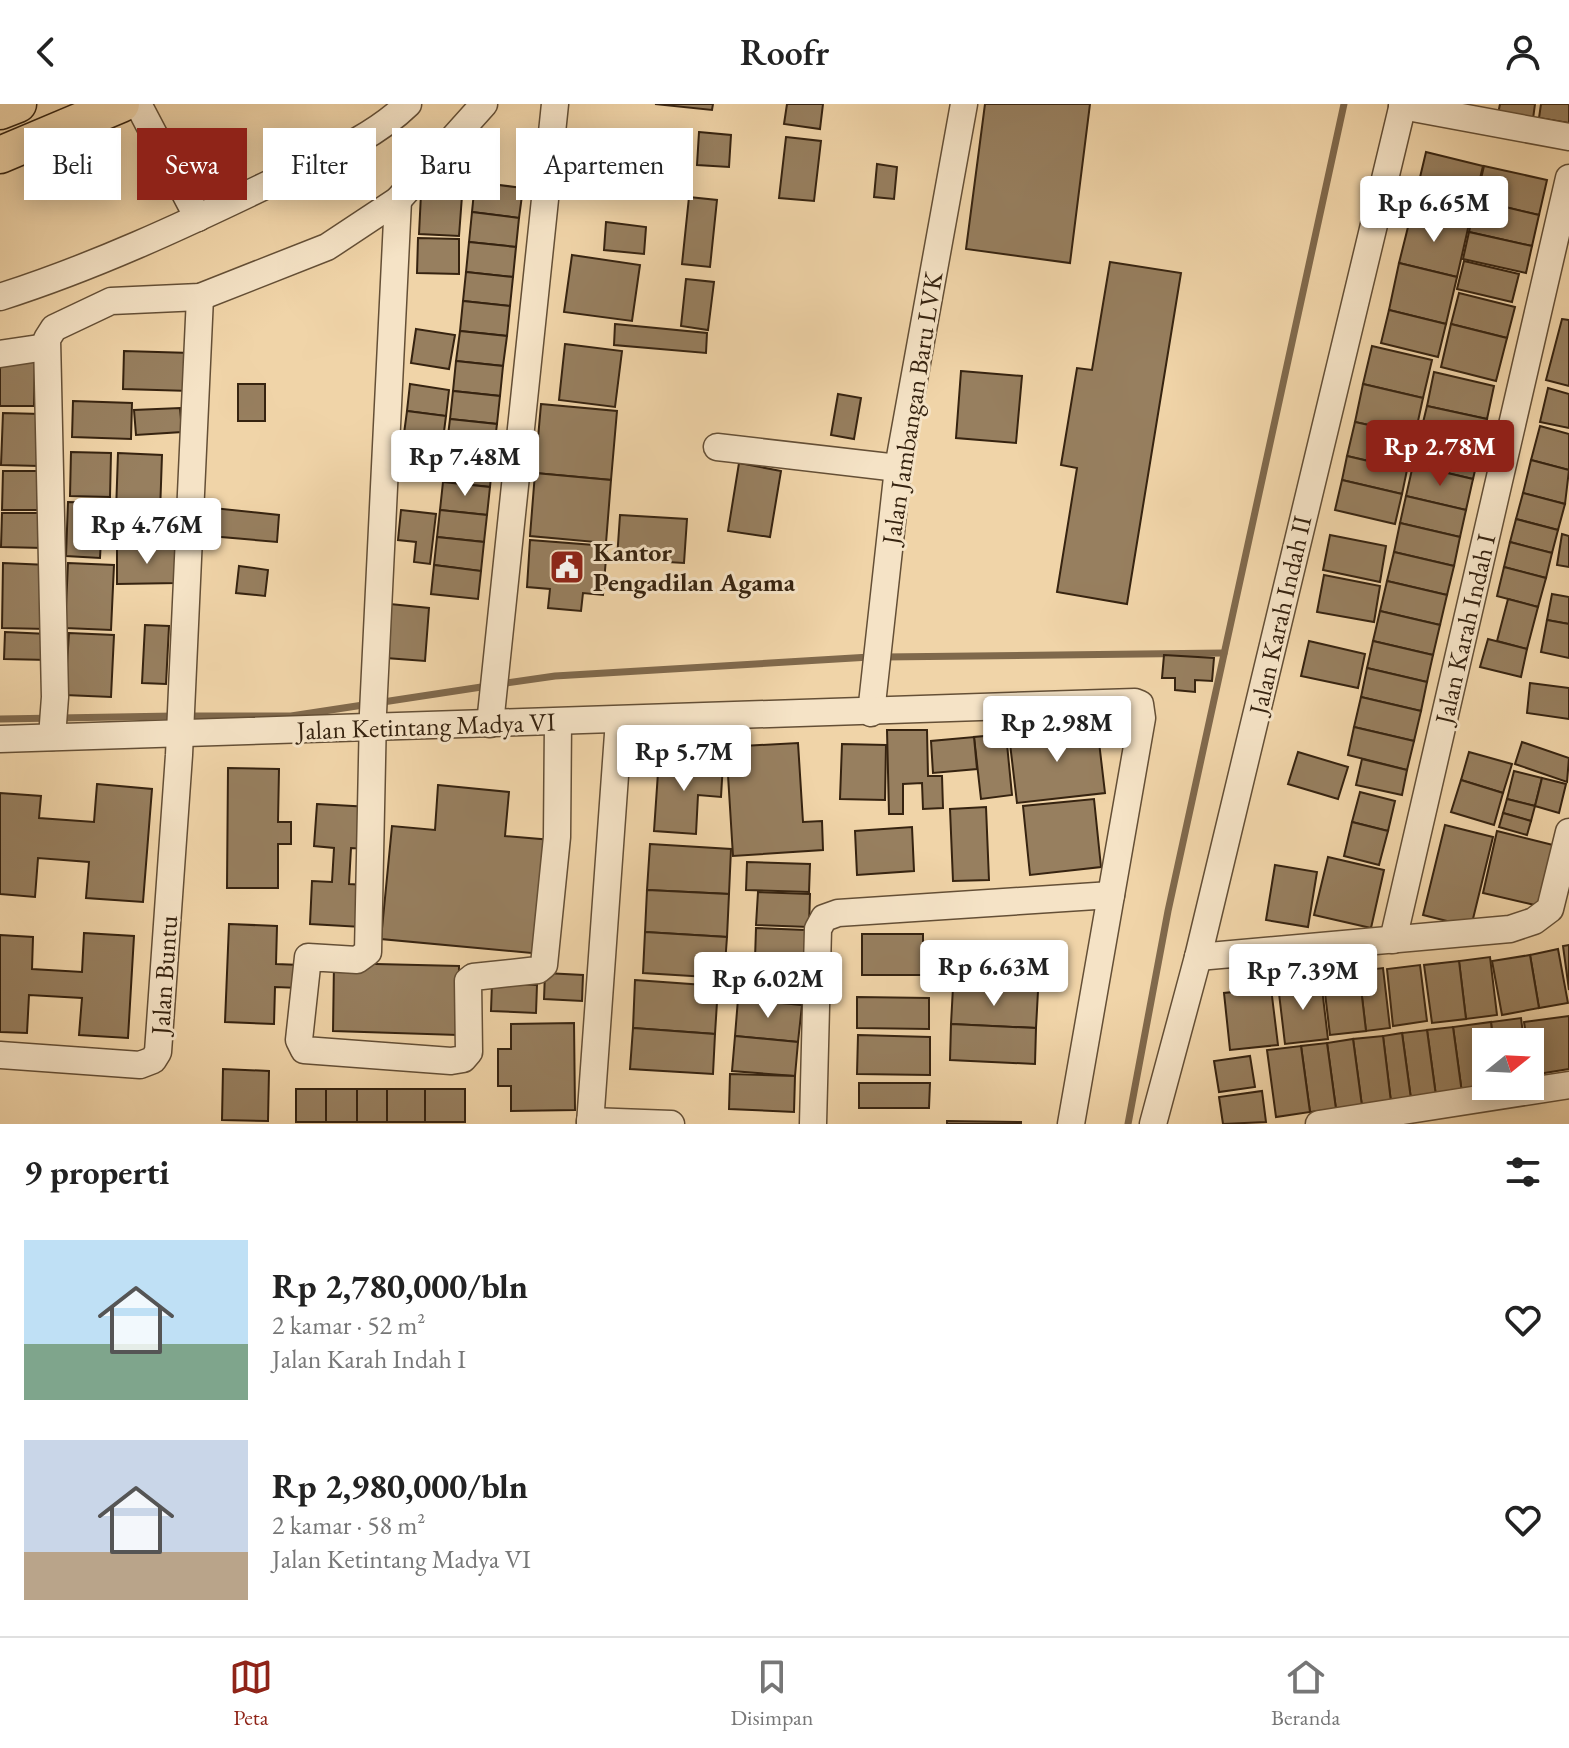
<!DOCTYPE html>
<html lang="id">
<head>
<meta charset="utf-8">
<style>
	:root { --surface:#fff; --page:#f6f6f6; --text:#222; --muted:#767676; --line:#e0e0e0; --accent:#8f2418 }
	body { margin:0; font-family:"EB Garamond",serif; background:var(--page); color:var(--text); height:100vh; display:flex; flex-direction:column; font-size:30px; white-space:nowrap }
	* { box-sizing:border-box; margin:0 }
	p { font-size:26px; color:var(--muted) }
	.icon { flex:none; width:44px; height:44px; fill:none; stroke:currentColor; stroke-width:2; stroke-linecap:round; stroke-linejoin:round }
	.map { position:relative; height:1020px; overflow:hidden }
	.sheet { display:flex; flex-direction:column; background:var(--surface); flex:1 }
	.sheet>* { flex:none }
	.banner { position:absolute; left:24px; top:24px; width:800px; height:72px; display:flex; gap:16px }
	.needle { width:52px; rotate:72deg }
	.tools { position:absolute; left:1472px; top:924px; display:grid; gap:16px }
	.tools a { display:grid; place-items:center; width:72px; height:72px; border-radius:0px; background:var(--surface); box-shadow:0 4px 20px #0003; font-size:40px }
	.price { position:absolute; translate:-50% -68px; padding:0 18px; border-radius:8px; background:#fff; color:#222; font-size:26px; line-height:52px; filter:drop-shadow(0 2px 4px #0008) }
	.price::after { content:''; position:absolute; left:50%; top:48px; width:24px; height:18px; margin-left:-12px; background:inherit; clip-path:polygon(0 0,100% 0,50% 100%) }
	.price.on { background:var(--accent); color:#fff }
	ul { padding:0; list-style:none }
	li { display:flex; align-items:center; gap:24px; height:200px; padding:0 24px }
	li span { display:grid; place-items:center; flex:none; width:224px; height:160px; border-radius:0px; color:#555 }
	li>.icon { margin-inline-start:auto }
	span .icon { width:96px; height:96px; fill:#fffc; stroke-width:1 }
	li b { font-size:34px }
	h2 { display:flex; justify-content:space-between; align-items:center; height:96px; padding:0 24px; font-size:34px }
	.pill { padding:0 28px; border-radius:0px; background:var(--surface); box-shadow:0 4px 20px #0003; font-size:28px; line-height:72px }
	.pill.on { background:var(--accent); color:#fff }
	header { display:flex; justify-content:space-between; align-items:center; height:104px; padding:0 24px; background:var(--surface); font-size:36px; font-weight:600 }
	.dock { display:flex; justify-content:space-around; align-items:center; height:112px; border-top:2px solid var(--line); background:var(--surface); font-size:22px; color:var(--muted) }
	.dock a { display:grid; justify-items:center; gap:4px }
	.dock .on { color:var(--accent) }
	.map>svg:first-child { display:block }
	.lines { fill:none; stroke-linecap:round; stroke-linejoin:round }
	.stream { stroke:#80694c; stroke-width:7 }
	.building { fill:#977f5f; stroke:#362310; stroke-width:2 }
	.minor-casing { stroke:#644f36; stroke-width:29 }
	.highway-casing { stroke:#362310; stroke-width:39 }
	.minor { stroke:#f5e3c6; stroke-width:26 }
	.highway { stroke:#f0d4a8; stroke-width:36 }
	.labels { text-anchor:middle; stroke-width:6; stroke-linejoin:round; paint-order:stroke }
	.street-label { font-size:26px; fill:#362310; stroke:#f5e3c6 }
	.poi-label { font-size:26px; font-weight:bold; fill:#362310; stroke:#f5e3c6; text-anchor:start }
</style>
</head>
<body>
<header><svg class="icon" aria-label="back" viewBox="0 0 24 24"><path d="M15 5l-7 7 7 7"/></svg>Roofr<svg class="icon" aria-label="person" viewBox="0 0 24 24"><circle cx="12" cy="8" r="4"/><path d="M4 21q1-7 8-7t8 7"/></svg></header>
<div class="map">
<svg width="1569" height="1020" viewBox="0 0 1569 1020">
	<rect width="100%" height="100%" fill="#f0d4a8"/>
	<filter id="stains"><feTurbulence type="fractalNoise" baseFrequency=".0025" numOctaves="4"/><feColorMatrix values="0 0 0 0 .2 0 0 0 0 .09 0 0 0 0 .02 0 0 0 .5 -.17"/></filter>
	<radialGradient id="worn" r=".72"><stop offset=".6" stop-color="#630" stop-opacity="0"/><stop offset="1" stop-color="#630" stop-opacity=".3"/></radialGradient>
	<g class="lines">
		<!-- stream -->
		<g class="stream">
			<path d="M883 553 1224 549"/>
			<path d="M500 580 555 572 870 553"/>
			<path d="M186 612H291L488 582"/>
			<path d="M0 615 174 612"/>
			<path d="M1128 1020 1168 807 1344 0"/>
		</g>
	</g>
	<!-- building -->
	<g class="building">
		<path d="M655 0H713L712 6Z"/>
		<path d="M787 0H823L820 25 784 20Z"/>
		<path d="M985 0H1090L1070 159 966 145Z"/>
		<path d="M1500 0H1535L1533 15 1498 10Z"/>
		<path d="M1541 0H1569V19L1539 14Z"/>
		<path d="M699 28 731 31 729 63 697 61Z"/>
		<path d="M786 33 821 37 814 97 779 94Z"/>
		<path d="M1426 48 1483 62 1469 120 1412 107Z"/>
		<path d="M446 54 465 55 464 91 422 88 423 72 445 73Z"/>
		<path d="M877 60 897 63 894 95 874 93Z"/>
		<path d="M1484 62 1547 76 1539 111 1476 96Z"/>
		<path d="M475 78 523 84 519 114 472 108Z"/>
		<path d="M421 90 462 92 459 132 419 130Z"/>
		<path d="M689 93 717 96 710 163 682 160Z"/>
		<path d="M1476 96 1539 111 1532 142 1469 128Z"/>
		<path d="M1412 107 1469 120 1457 173 1399 159Z"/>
		<path d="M472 108 519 114 516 143 469 138Z"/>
		<path d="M606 118 646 123 644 150 604 146Z"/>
		<path d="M1469 128 1532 142 1526 169 1463 155Z"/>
		<path d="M418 134 459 135V170L417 169Z"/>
		<path d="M469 138 516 143 513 173 466 168Z"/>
		<path d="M572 151 640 161 632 217 564 208Z"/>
		<path d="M1464 157 1519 170 1512 198 1457 185Z"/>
		<path d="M1110 158 1181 169 1127 500 1057 488 1077 364 1061 361 1077 264 1092 266Z"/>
		<path d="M1399 159 1457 173 1446 220 1389 206Z"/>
		<path d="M466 168 513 173 510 202 463 197Z"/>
		<path d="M686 175 714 178 708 226 681 222Z"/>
		<path d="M1459 189 1515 203 1507 234 1451 220Z"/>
		<path d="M463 197 510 202 507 232 460 227Z"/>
		<path d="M1389 206 1446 220 1438 253 1381 239Z"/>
		<path d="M1562 215 1569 216V282L1546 276Z"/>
		<path d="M615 220 707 229 706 249 614 241Z"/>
		<path d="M1451 220 1507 234 1496 277 1441 263Z"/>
		<path d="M416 225 455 231 449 265 411 259Z"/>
		<path d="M460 227 507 232 503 262 456 257Z"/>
		<path d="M565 240 622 247 615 303 559 296Z"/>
		<path d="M1372 242 1432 256 1423 294 1363 280Z"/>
		<path d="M124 247 191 249 190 287 123 285Z"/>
		<path d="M0 255 35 256 34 302H0Z"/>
		<path d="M456 257 503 262 500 292 453 287Z"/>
		<path d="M961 267 1022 272 1016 339 956 334Z"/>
		<path d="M1434 268 1494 282 1487 315 1427 302Z"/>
		<rect x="238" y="280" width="27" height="37"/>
		<path d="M410 280 449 286 446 312 407 307Z"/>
		<path d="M1363 280 1423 294 1415 331 1355 318Z"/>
		<path d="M1548 284 1569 290V324L1540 318Z"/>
		<path d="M453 287 500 292 497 320 450 315Z"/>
		<path d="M838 290 861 294 854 335 831 331Z"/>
		<path d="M73 297 132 299 131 335 72 333Z"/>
		<path d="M541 300 617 307 611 376 535 369Z"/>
		<path d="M1427 302 1487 315 1480 345 1420 331Z"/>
		<path d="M180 304 182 328 136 331 134 306Z"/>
		<path d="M407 307 446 312 442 343 403 337Z"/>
		<path d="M3 309 41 310 39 362 1 361Z"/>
		<path d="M450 315 497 320 493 353 446 348Z"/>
		<path d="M1355 318 1415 331 1407 366 1347 352Z"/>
		<path d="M1540 322 1569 330V366L1531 356Z"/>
		<path d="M1420 331 1480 345 1473 375 1413 361Z"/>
		<path d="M403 337 442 343 437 375 399 370Z"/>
		<path d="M71 348 111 349 110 393 70 392Z"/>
		<path d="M446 348 493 353 490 383 443 378Z"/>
		<path d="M118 349 162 351 160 409 116 408Z"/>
		<path d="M1347 352 1407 366 1402 390 1342 376Z"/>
		<path d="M1531 356 1569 366 1565 400 1523 389Z"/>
		<path d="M739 359 781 367 770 433 728 427Z"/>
		<path d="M1413 361 1473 375 1466 406 1406 392Z"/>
		<path d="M3 367H44L43 406H2Z"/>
		<path d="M535 369 611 376 606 439 530 432Z"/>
		<path d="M1342 376 1402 390 1395 420 1335 406Z"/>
		<path d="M443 378 490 383 487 411 440 406Z"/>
		<path d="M1523 389 1565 400 1558 426 1516 415Z"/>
		<path d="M1406 392 1466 406 1460 433 1400 419Z"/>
		<path d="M68 398 103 399 100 454 66 452Z"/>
		<path d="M213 404 279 411 277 438 210 432Z"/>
		<path d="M401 406 436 410 430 460 414 458 416 438 398 436Z"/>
		<path d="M440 406 487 411 484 438 437 433Z"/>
		<path d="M2 409H44L43 444 1 443Z"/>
		<path d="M620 411 687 415 684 459 617 455Z"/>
		<path d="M1516 415 1558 426 1552 449 1510 438Z"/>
		<path d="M1400 419 1460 433 1454 462 1394 448Z"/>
		<path d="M1562 430 1569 432V463L1557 461Z"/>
		<path d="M1330 431 1386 442 1380 478 1323 466Z"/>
		<path d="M437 433 484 438 481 467 434 461Z"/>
		<path d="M530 436 607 442 603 491 583 489 581 507 548 504 550 485 527 483Z"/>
		<path d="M1510 438 1552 449 1546 474 1504 463Z"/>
		<path d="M177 443 178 479 117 480V444Z"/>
		<path d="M1394 448 1454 462 1447 491 1387 477Z"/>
		<path d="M3 459 48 461 46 525 2 524Z"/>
		<path d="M68 459 114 461 111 526 65 524Z"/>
		<path d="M434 461 481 467 478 495 431 490Z"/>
		<path d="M239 462 268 466 265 492 236 489Z"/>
		<path d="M1504 463 1546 474 1538 503 1497 492Z"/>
		<path d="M1324 471 1380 482 1374 518 1317 508Z"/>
		<path d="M1387 477 1447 491 1440 521 1380 507Z"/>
		<path d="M1552 490 1569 493V520L1547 516Z"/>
		<path d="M1508 495 1538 503 1527 545 1497 537Z"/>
		<path d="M390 500 429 504 425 557 386 554Z"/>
		<path d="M1380 507 1440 521 1433 551 1373 537Z"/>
		<path d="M1547 516 1569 520V554L1541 548Z"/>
		<path d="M145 521 169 522 166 580 142 579Z"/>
		<path d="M5 528 48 530V556L4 555Z"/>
		<path d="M69 529 114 531 111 593 65 591Z"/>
		<path d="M1488 535 1527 545 1521 573 1480 563Z"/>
		<path d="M1309 537 1365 550 1358 584 1301 572Z"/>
		<path d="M1373 537 1433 551 1427 578 1367 564Z"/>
		<path d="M1164 551 1214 554 1212 577 1195 576V588L1175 586V574H1162Z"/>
		<path d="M1367 564 1427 578 1421 607 1361 593Z"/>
		<path d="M1530 579 1569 584V615L1527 609Z"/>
		<path d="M1361 593 1421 607 1414 637 1354 623Z"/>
		<path d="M1097 621 1105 689 1017 699 1009 631Z"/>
		<path d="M1354 623 1414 637 1407 666 1348 651Z"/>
		<path d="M887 626H927L928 672H942L943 704 923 705 922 679 903 680V710H889Z"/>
		<path d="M1006 630 1012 691 981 695 974 633Z"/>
		<path d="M974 633 977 665 933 669 931 637Z"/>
		<path d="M1522 638 1569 654 1567 678 1515 660Z"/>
		<path d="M798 639 803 718 822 717 823 746 733 752 727 655 744 654 743 642Z"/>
		<path d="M842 640 886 641 885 696 840 695Z"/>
		<path d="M1298 648 1348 663 1338 695 1288 680Z"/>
		<path d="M1469 648 1512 660 1503 689 1461 676Z"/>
		<path d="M659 654 723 659 721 693 698 691 696 730 654 727Z"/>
		<path d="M1362 655 1407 666 1402 691 1356 681Z"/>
		<path d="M228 664 279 665 278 718H291V740H278V784H227Z"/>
		<path d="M1514 667 1542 674 1535 702 1507 695Z"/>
		<path d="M1542 674 1566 680 1559 709 1535 702Z"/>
		<path d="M1461 676 1503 689 1494 721 1451 708Z"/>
		<path d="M97 680 152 685 143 798 86 794 89 758 38 754 35 793 0 790V689L41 692 39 714 94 718Z"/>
		<path d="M438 681 509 688 505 732 552 736 542 850 381 835 392 722 435 726Z"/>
		<path d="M1360 688 1395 697 1388 727 1352 718Z"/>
		<path d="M1094 695 1101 763 1030 771 1023 702Z"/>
		<path d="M1507 695 1535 702 1531 717 1503 709Z"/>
		<path d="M317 700 370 703 367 745 351 744 349 780 365 781 362 823 310 820 312 777 332 778 334 744 314 742Z"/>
		<path d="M986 703 989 776 953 777 950 705Z"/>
		<path d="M1503 709 1531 717 1527 731 1499 723Z"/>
		<path d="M1352 718 1388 727 1379 761 1344 752Z"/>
		<path d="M1445 721 1493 733 1471 823 1423 811Z"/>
		<path d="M912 723 914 767 857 771 855 727Z"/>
		<path d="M1497 727 1553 741 1539 802 1483 789Z"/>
		<path d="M650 740 731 745 729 790 647 786Z"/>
		<path d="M1328 753 1384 766 1371 824 1314 811Z"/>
		<path d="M747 758 810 760 809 788 746 786Z"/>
		<path d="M1275 761 1317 768 1308 823 1266 816Z"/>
		<path d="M647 786 729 790 727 833 645 828Z"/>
		<path d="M758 788 810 790 809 823 756 821Z"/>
		<path d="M229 820 277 822 276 860 300 861 299 884 275 883 274 920 225 918Z"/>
		<path d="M756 824 806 826 805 857 755 855Z"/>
		<path d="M645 828 727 833 724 874 643 869Z"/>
		<path d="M84 829 134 832 128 934 79 931 82 894 29 891 27 929 0 928V831L33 833 32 865 82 868Z"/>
		<rect x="862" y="830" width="61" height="41"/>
		<path d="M1569 841V886L1563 842Z"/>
		<path d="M1558 845 1568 899 1539 904 1530 851Z"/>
		<path d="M1530 851 1539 904 1502 911 1492 857Z"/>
		<path d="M1490 853 1497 911 1466 915 1459 857Z"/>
		<path d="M746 855 807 860 804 899 743 895Z"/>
		<path d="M1459 857 1466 915 1432 919 1424 861Z"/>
		<path d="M334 859 459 862 458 931 333 927Z"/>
		<path d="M1420 861 1427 917 1393 922 1387 865Z"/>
		<path d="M1383 864 1390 924 1366 927 1359 867Z"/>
		<path d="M1359 867 1366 927 1330 931 1323 872Z"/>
		<path d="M545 869 583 871 582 897 544 895Z"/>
		<path d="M635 876 718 882 715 930 633 924Z"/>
		<path d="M1321 876 1328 935 1285 940 1278 881Z"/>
		<path d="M492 879 537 881 536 909 491 907Z"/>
		<path d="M953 883 1038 887 1036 924 951 920Z"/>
		<path d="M1271 884 1278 941 1230 946 1224 889Z"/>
		<path d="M857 893 929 894V925L857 924Z"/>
		<path d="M738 895 802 901 798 938 735 932Z"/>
		<path d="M1569 912V965L1532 971 1530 938H1527L1524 918Z"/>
		<path d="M1521 914 1524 938H1493L1491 918Z"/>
		<path d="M1491 918 1493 938H1486V982L1462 989 1453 923Z"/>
		<path d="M574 919 575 1006 511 1007V982H498V945H511V920Z"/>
		<path d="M951 920 1036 924 1035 960 950 956Z"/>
		<path d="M1453 923 1462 989 1436 992 1427 926Z"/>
		<path d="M633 924 715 930 713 970 630 965Z"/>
		<path d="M1427 926 1436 992 1411 995 1402 929Z"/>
		<path d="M1402 929 1411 995 1391 998 1383 932Z"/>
		<path d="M858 931 930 933V971L857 970Z"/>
		<path d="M735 932 798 938 795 972 732 967Z"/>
		<path d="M1383 932 1391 998 1362 1002 1353 935Z"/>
		<path d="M1353 935 1362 1002 1336 1005 1327 939Z"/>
		<path d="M1327 939 1336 1005 1310 1008 1301 942Z"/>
		<path d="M1301 942 1310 1008 1276 1013 1267 946Z"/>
		<path d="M1250 952 1255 983 1219 988 1214 957Z"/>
		<path d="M223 965 269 967 268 1017 222 1016Z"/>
		<path d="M730 970 795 972 794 1008 729 1005Z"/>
		<path d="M859 979H930L929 1004H859Z"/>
		<rect x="296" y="985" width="30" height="33"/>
		<rect x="326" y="985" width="31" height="33"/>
		<rect x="357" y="985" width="30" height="33"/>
		<rect x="387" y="985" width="38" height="33"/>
		<rect x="425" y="985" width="40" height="33"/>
		<path d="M1262 987 1266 1018 1223 1020 1219 993Z"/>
		<path d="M947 1017 1021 1018V1020H947Z"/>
	</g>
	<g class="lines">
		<defs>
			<g id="minor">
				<path d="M138 0 198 114"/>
				<path d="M1402 2 1569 33"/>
				<path d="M398 96 373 609 368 848 357 856 308 853 299 936 304 946 451 957 463 955 469 948 468 877 473 873 538 866 544 861 557 733 558 618"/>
				<path d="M0 193C94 163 182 122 271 79 318 56 370 37 408 0"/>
				<path d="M0 250 46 243"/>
				<path d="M717 343 898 364"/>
				<path d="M871 609 898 364 964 0"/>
				<path d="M490 620 555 0"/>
				<path d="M52 633 55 593 47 235 54 224 111 197 200 193 327 143 398 96 484 0"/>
				<path d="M0 635 1135 598 1140 600 1142 614 1071 1020"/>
				<path d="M1393 836 1569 74"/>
				<path d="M1198 853 1510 825 1534 817 1550 805 1569 728"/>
				<path d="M0 951 140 961 153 956 158 948 179 651 200 193"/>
				<path d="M590 1017 671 1020"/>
				<path d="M590 1020 619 616"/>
				<path d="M813 1020 818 825 824 814 838 809 1111 791"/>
				<path d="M1153 1020 1198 853 1403 0"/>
				<path d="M1319 1020 1569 981"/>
			</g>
			<g id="highway">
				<path d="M0 7 18 0"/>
				<path d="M0 51 121 0"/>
			</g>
		</defs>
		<!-- minor casing -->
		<use href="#minor" class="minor-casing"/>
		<!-- highway casing -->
		<use href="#highway" class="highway-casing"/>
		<!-- minor -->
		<use href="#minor" class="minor"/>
		<!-- highway -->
		<use href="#highway" class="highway"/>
	</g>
	<!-- icons -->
	<defs>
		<symbol id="civic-square" viewBox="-11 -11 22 22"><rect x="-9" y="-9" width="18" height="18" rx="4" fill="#8f2418" stroke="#f5e3c6"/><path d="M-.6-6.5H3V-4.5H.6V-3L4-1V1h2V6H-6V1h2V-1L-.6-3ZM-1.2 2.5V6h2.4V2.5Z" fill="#fff"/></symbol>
	</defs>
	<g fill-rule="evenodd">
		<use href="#civic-square" x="547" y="443" width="40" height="40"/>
	</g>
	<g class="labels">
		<!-- street labels -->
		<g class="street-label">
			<text transform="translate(912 304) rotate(-81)" y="9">Jalan Jambangan Baru LVK</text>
			<text transform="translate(1280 511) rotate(-77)" y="9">Jalan Karah Indah II</text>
			<text transform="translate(1465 525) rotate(-77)" y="9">Jalan Karah Indah I</text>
			<text transform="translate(426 622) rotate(-2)" y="9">Jalan Ketintang Madya VI</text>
			<text transform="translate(164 871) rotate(-86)" y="9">Jalan Buntu</text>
		</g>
		<!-- poi labels -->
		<g class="poi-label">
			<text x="593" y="457">Kantor<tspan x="593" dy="30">Pengadilan Agama</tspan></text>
		</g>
	</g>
	<rect width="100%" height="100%" filter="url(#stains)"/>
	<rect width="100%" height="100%" fill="url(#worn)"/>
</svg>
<div class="tools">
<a><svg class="needle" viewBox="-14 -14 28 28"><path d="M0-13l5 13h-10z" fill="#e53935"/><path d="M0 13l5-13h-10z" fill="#767676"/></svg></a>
</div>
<b class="price" style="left:1434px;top:140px">Rp 6.65M</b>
<b class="price on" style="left:1440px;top:384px">Rp 2.78M</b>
<b class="price" style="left:465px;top:394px">Rp 7.48M</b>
<b class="price" style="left:147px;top:462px">Rp 4.76M</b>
<b class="price" style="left:1057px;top:660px">Rp 2.98M</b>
<b class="price" style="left:684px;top:689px">Rp 5.7M</b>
<b class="price" style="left:994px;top:904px">Rp 6.63M</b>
<b class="price" style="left:1303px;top:908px">Rp 7.39M</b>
<b class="price" style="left:768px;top:916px">Rp 6.02M</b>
<div class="banner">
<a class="pill">Beli</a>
<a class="pill on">Sewa</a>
<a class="pill">Filter</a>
<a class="pill">Baru</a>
<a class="pill">Apartemen</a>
</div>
</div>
<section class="sheet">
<h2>9 properti<svg class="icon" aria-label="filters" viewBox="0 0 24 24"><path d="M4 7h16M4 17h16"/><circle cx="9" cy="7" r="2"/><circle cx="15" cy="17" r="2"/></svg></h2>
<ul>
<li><span style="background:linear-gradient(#bfe0f5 65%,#7fa58c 0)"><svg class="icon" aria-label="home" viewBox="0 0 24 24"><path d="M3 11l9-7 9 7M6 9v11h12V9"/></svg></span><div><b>Rp 2,780,000/bln</b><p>2 kamar · 52 m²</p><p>Jalan Karah Indah I</p></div><svg class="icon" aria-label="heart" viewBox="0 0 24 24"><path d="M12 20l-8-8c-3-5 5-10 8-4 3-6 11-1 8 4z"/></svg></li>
<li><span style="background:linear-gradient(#c9d6e8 70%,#b9a48a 0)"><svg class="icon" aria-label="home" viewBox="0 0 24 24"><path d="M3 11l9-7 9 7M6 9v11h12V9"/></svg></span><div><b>Rp 2,980,000/bln</b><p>2 kamar · 58 m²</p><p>Jalan Ketintang Madya VI</p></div><svg class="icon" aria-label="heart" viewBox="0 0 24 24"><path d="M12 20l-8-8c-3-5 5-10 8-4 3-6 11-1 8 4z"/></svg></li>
</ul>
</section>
<nav class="dock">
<a class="on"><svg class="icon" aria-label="map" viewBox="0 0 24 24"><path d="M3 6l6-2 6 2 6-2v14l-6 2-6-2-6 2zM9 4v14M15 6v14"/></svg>Peta</a>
<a><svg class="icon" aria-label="saved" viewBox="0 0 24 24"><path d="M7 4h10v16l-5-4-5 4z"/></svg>Disimpan</a>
<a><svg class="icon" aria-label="home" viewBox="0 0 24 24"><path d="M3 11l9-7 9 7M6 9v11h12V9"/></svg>Beranda</a>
</nav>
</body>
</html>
